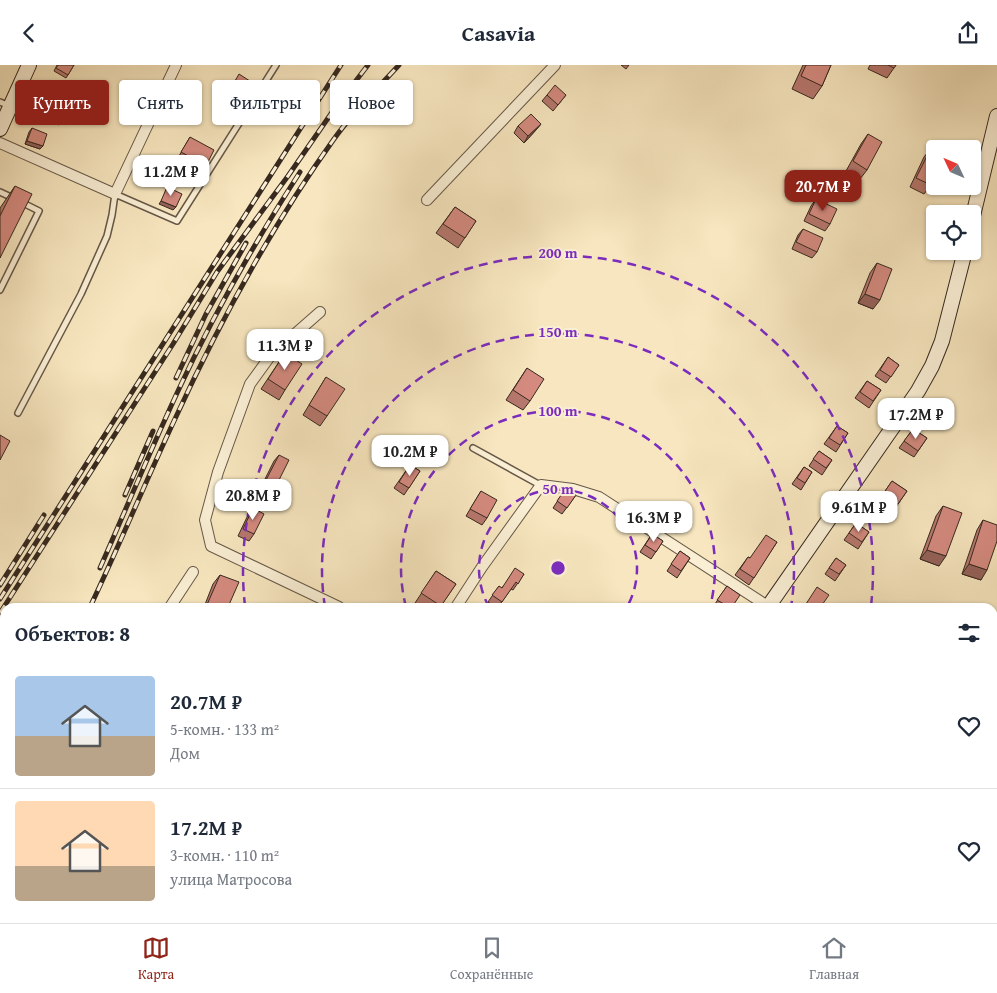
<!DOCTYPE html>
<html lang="ru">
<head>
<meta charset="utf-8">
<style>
	:root { --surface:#fff; --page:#f6f6f7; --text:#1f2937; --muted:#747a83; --line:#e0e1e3; --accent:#8f2418 }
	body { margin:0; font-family:"Gentium Book Plus",serif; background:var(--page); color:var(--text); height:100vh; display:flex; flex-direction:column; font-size:19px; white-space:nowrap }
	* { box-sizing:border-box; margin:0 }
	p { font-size:16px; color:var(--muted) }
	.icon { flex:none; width:28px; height:28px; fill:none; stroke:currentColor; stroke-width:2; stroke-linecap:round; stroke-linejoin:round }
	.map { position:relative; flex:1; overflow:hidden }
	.panel { position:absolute; left:0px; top:538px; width:998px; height:321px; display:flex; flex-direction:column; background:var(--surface); border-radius:15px 15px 0 0; box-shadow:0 1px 4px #0004 }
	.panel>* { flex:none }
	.hud { position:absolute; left:15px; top:15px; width:500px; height:45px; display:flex; gap:10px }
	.needle { width:32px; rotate:314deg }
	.controls { position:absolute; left:926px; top:75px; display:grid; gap:10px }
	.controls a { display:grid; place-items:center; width:55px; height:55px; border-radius:5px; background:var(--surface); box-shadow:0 1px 4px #0004; font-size:25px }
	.price { position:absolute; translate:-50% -42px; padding:0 11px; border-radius:10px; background:#fff; color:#222; font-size:16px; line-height:32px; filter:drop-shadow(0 1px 2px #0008) }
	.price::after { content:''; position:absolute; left:50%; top:30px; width:15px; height:11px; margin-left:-8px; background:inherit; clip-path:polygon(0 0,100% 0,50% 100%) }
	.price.on { background:var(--accent); color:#fff }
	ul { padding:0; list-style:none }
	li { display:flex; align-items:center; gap:15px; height:125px; padding:0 15px }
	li+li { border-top:1px solid var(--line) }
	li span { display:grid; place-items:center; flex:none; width:140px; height:100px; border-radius:5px; color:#555 }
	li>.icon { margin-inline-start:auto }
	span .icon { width:60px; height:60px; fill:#fffc; stroke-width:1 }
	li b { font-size:21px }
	h2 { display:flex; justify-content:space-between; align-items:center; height:60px; padding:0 15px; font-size:21px }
	.chip { padding:0 18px; border-radius:5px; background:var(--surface); box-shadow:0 1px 4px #0004; font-size:18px; line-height:45px }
	.chip.on { background:var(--accent); color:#fff }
	header { display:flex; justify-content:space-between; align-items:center; height:65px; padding:0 15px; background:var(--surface); font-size:22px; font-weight:600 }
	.tab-bar { display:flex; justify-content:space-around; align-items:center; height:70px; border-top:1px solid var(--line); background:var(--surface); font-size:14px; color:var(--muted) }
	.tab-bar a { display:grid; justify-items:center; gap:2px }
	.tab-bar .on { color:var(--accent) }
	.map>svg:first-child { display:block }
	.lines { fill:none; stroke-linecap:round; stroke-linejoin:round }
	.lane-casing { stroke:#675847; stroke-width:8 }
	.street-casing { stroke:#675847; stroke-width:12 }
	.secondary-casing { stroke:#37291f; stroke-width:16 }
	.lane { stroke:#faefd5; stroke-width:5 }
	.street { stroke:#faefd5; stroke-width:10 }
	.secondary { stroke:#faefd5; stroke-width:14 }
	.rail-casing { stroke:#37291f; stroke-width:5 }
	.rail { stroke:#faefd5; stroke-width:3; stroke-dasharray:9; stroke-linecap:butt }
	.wall { fill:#b6776d; stroke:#37291f }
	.shaded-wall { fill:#946159; stroke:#37291f }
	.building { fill:#d48a7f; stroke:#37291f }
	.ring { fill:none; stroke:#7b2cbf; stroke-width:2.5; stroke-dasharray:9 6 }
	.centre { fill:#7b2cbf; stroke:#faefd5; stroke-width:2.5 }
	.ring-label { font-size:15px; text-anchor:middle; font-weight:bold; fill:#7b2cbf; stroke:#faefd5; stroke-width:4; stroke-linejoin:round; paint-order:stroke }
</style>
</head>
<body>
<header><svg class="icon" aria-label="back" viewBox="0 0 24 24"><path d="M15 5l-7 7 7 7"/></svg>Casavia<svg class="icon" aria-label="share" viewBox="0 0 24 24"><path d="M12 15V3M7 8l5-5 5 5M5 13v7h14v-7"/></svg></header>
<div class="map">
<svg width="997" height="858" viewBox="0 0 997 858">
	<rect width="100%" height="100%" fill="#f7e6bf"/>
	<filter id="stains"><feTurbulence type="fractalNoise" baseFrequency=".004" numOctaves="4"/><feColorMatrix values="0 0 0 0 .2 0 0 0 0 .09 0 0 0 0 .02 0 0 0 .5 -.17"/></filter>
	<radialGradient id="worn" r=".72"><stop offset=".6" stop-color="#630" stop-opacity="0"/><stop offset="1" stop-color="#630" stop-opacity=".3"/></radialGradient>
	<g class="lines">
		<defs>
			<g id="lane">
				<path d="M0 37 10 41"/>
				<path d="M0 127 13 133"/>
				<path d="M0 225 39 146 23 138"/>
				<path d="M18 348 81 229 107 171 112 150 115 129 177 156 276 0"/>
				<path d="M473 383 540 420"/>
			</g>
			<g id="street">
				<path d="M0 78 115 129 176 0"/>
				<path d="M427 135 555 0"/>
				<path d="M320 247 271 290 250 319 218 407 205 455 211 481 339 542"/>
				<path d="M170 542 193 507"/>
				<path d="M456 542 482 502 541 420 573 424 599 432 769 542"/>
				<path d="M184 854 189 858"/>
				<path d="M252 858 255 854"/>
				<path d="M407 858 410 854"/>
			</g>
			<g id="secondary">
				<path d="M0 64 29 0"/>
				<path d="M972 155 997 51"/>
				<path d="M768 542 918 326 932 301 942 276 965 186"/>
				<path d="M685 854 690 858"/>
				<path d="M552 858 555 854"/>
			</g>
		</defs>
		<!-- lane casing -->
		<use href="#lane" class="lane-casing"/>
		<!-- street casing -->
		<use href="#street" class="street-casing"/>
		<!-- secondary casing -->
		<use href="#secondary" class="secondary-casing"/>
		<!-- lane -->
		<use href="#lane" class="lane"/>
		<!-- street -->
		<use href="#street" class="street"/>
		<!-- secondary -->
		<use href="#secondary" class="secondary"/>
		<defs>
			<g id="rail">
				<path d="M176 313 206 249 246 178"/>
				<path d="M125 430 153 366"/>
				<path d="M100 503C126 444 151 384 178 326 213 250 255 177 300 107"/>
				<path d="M0 520 44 450"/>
				<path d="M0 534 341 0"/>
				<path d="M90 542C119 481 145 418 174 356 219 258 271 162 334 74 353 47 377 24 399 0"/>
				<path d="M0 548 173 279 217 207 288 111 335 43 368 0"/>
				<path d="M0 744 5 734"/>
			</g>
		</defs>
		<!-- rail casing -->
		<use href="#rail" class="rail-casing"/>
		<!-- rail -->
		<use href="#rail" class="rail"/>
	</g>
	<!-- wall -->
	<g class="wall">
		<path d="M57 0H74L66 13 54 6Z"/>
		<path d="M621 0H629L626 4Z"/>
		<path d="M803 0H831L822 21 813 34 792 24Z"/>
		<path d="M870 0H896L887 13 868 4Z"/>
		<path d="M237 13 236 47 233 50 219 42Z"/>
		<path d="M547 30H566L553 46 542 36Z"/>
		<path d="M46 31 61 56 59 60 36 49Z"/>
		<path d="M541 59 536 65 524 78 514 68 518 61Z"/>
		<path d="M32 63 43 81 40 84 25 79 29 67Z"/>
		<path d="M868 69 867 105 860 114 846 106 861 79Z"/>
		<path d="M190 72 206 101 204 104 179 91Z"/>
		<path d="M931 83V120L924 129 910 122 924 92Z"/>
		<path d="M15 121 0 193V143Z"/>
		<path d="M816 134 830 159 825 166 804 156 811 141Z"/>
		<path d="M455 142 476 156 458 183 436 168Z"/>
		<path d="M803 164 817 187 812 193 792 184 798 170Z"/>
		<path d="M877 198 873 244 858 238 870 208Z"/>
		<path d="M285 288V325L279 335 261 324Z"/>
		<path d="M888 292 899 300 886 318 875 311Z"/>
		<path d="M527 303 530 336 523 345 506 335Z"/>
		<path d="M326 312 327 351 320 361 303 350Z"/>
		<path d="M867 316 881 325 869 343 855 333Z"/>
		<path d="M837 361 848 368 836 387 824 379Z"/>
		<path d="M913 364 927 373 914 392 899 383Z"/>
		<path d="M819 386 832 395 822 410 809 401Z"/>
		<path d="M279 390 276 421 272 427 261 422 274 396Z"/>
		<path d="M410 400 420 406 404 430 394 423Z"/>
		<path d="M804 402 812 407 801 425 792 419Z"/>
		<path d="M892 416 907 426 894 445 879 435Z"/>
		<path d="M566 423 576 430 562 449 553 443Z"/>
		<path d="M481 426 487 453 482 460 466 451Z"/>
		<path d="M676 440 690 449 677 468 663 460Z"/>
		<path d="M943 441 939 501 920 494 936 451Z"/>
		<path d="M253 443 254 469 249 476 238 471 248 450Z"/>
		<path d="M983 455 981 515 962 509 977 465Z"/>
		<path d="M856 458 869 467 858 484 844 475Z"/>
		<path d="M652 469 663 476 651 494 640 487Z"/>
		<path d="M777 477 749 520 735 510 748 492 750 493Z"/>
		<path d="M680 486 690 493 677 513 667 506Z"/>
		<path d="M836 493 846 500 835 516 825 509Z"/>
		<path d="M436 506 456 519 440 542H422L415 538Z"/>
		<path d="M524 509 513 525 511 524 498 542H496L488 537 499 521 501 523Z"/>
		<path d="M220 510 228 542H204L213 519Z"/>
		<path d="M727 521 732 542H713Z"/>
		<path d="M506 854H522L519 858H508L505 856Z"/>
	</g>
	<!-- shaded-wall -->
	<g class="shaded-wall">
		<path d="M541 59 536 65 524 78 528 71Z"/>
		<path d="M27 76 43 81 40 84 25 79Z"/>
		<path d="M161 136 176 142 173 145 159 139Z"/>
		<path d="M865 229 880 235 873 244 858 238Z"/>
		<path d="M927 485 946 491 939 501 920 494Z"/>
		<path d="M969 499 987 505 981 515 962 509Z"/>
	</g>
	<!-- building -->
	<g class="building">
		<path d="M58 0H74L68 10 56 3Z"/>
		<path d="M806 0H831L822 21 801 11Z"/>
		<path d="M888 0H896L894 3Z"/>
		<path d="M239 9 253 18 236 47 222 39Z"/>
		<path d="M555 20 566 30 558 40 547 30Z"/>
		<path d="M46 31 68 41 61 56 38 46Z"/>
		<path d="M531 49 541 59 528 71 518 61Z"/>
		<path d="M32 63 47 69 43 81 27 76Z"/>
		<path d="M868 69 882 77 867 105 853 96Z"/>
		<path d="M190 72 214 85 206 101 181 87Z"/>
		<path d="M931 83 935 85V111L931 120 916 113Z"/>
		<path d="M15 121 32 129 0 193V151Z"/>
		<path d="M167 122 182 129 176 142 161 136Z"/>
		<path d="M816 134 837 144 830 159 809 149Z"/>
		<path d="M455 142 476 156 465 173 443 159Z"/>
		<path d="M803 164 823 173 817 187 796 177Z"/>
		<path d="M877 198 892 204 880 235 865 229Z"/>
		<path d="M285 288 302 299 285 325 268 314Z"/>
		<path d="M888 292 899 300 891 312 880 305Z"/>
		<path d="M527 303 544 314 530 336 513 325Z"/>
		<path d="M326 312 345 324 327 351 309 340Z"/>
		<path d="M867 316 881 325 873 336 860 327Z"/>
		<path d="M837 361 848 368 840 380 829 373Z"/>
		<path d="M913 364 927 373 918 386 904 376Z"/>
		<path d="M0 370 10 376 0 395Z"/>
		<path d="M819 386 832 395 826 403 813 394Z"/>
		<path d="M279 390 289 395 276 421 266 415Z"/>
		<path d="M410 400 420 406 409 423 399 417Z"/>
		<path d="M804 402 812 407 805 418 797 413Z"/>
		<path d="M892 416 907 426 898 439 883 429Z"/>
		<path d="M566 423 576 430 567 443 557 436Z"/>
		<path d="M481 426 497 435 487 453 470 444Z"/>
		<path d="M676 440 690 449 681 462 668 453Z"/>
		<path d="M943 441 962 448 946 491 927 485Z"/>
		<path d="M253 443 264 449 254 469 243 464Z"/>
		<path d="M983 455 997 460V476L987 505 969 499Z"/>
		<path d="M856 458 869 467 862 477 849 468Z"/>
		<path d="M652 469 663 476 656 487 645 480Z"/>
		<path d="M766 470 777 477 754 513 740 504 748 492 750 493Z"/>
		<path d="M680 486 690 493 681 506 671 499Z"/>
		<path d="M836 493 846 500 839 509 829 503Z"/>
		<path d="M515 503 524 509 518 519 516 517 502 537 492 530 499 521 502 523Z"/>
		<path d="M436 506 456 519 441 541 421 528Z"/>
		<path d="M220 510 239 517 228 542H206Z"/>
		<path d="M727 521 740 530 732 542H729L717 535Z"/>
		<path d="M817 522 829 530 822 540 819 539 817 542H804Z"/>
		<path d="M275 854H284L291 858H272Z"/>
		<path d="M378 854H397L394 858H377L376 857Z"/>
		<path d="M515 854H522L519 857Z"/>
		<path d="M594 854H613L611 858H595L592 856Z"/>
	</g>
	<!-- distance rings -->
	<g class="ring">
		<path d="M489 542A79 79 0 1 1 627 542"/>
		<path d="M406 542A157 157 0 1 1 710 542"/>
		<path d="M325 542A236 236 0 1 1 791 542"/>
		<path d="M245 541A315 315 0 1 1 871 541"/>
	</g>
	<circle cx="558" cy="503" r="8" class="centre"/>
	<g class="ring-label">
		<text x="558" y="193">200 m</text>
		<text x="558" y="272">150 m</text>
		<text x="558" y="351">100 m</text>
		<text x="558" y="429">50 m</text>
	</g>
	<rect width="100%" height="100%" filter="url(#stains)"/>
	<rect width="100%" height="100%" fill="url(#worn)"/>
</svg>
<div class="controls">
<a><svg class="needle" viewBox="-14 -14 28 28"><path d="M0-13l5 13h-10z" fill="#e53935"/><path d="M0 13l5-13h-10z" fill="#747a83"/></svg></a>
<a><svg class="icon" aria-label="locate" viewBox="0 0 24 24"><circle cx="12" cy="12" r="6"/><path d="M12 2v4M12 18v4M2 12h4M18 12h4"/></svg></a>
</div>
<b class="price" style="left:171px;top:132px">11.2M ₽</b>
<b class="price on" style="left:823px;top:147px">20.7M ₽</b>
<b class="price" style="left:285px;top:306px">11.3M ₽</b>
<b class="price" style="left:916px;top:375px">17.2M ₽</b>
<b class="price" style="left:410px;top:412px">10.2M ₽</b>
<b class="price" style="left:253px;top:456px">20.8M ₽</b>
<b class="price" style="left:859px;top:468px">9.61M ₽</b>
<b class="price" style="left:654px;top:478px">16.3M ₽</b>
<div class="hud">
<a class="chip on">Купить</a>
<a class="chip">Снять</a>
<a class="chip">Фильтры</a>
<a class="chip">Новое</a>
</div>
<section class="panel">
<h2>Объектов: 8<svg class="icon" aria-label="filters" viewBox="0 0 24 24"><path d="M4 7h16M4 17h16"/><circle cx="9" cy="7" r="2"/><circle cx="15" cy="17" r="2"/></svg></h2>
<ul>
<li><span style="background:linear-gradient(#a9c7e8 60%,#b9a48a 0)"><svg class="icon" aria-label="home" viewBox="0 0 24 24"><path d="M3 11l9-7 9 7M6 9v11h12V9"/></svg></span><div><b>20.7M ₽</b><p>5-комн. · 133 m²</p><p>Дом</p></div><svg class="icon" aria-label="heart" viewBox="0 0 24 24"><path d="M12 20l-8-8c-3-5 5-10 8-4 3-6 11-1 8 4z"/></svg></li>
<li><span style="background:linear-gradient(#ffd9b3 65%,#b9a48a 0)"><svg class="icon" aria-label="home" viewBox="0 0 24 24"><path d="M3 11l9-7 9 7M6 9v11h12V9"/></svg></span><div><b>17.2M ₽</b><p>3-комн. · 110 m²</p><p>улица Матросова</p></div><svg class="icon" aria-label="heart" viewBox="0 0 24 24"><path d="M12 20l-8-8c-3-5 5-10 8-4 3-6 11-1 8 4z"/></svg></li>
</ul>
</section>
</div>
<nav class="tab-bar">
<a class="on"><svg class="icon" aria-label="map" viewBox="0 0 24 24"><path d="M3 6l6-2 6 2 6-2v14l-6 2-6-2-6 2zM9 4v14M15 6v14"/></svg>Карта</a>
<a><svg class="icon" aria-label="saved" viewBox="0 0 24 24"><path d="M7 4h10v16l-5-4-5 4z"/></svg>Сохранённые</a>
<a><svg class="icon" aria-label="home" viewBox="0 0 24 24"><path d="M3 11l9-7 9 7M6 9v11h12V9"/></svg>Главная</a>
</nav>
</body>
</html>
